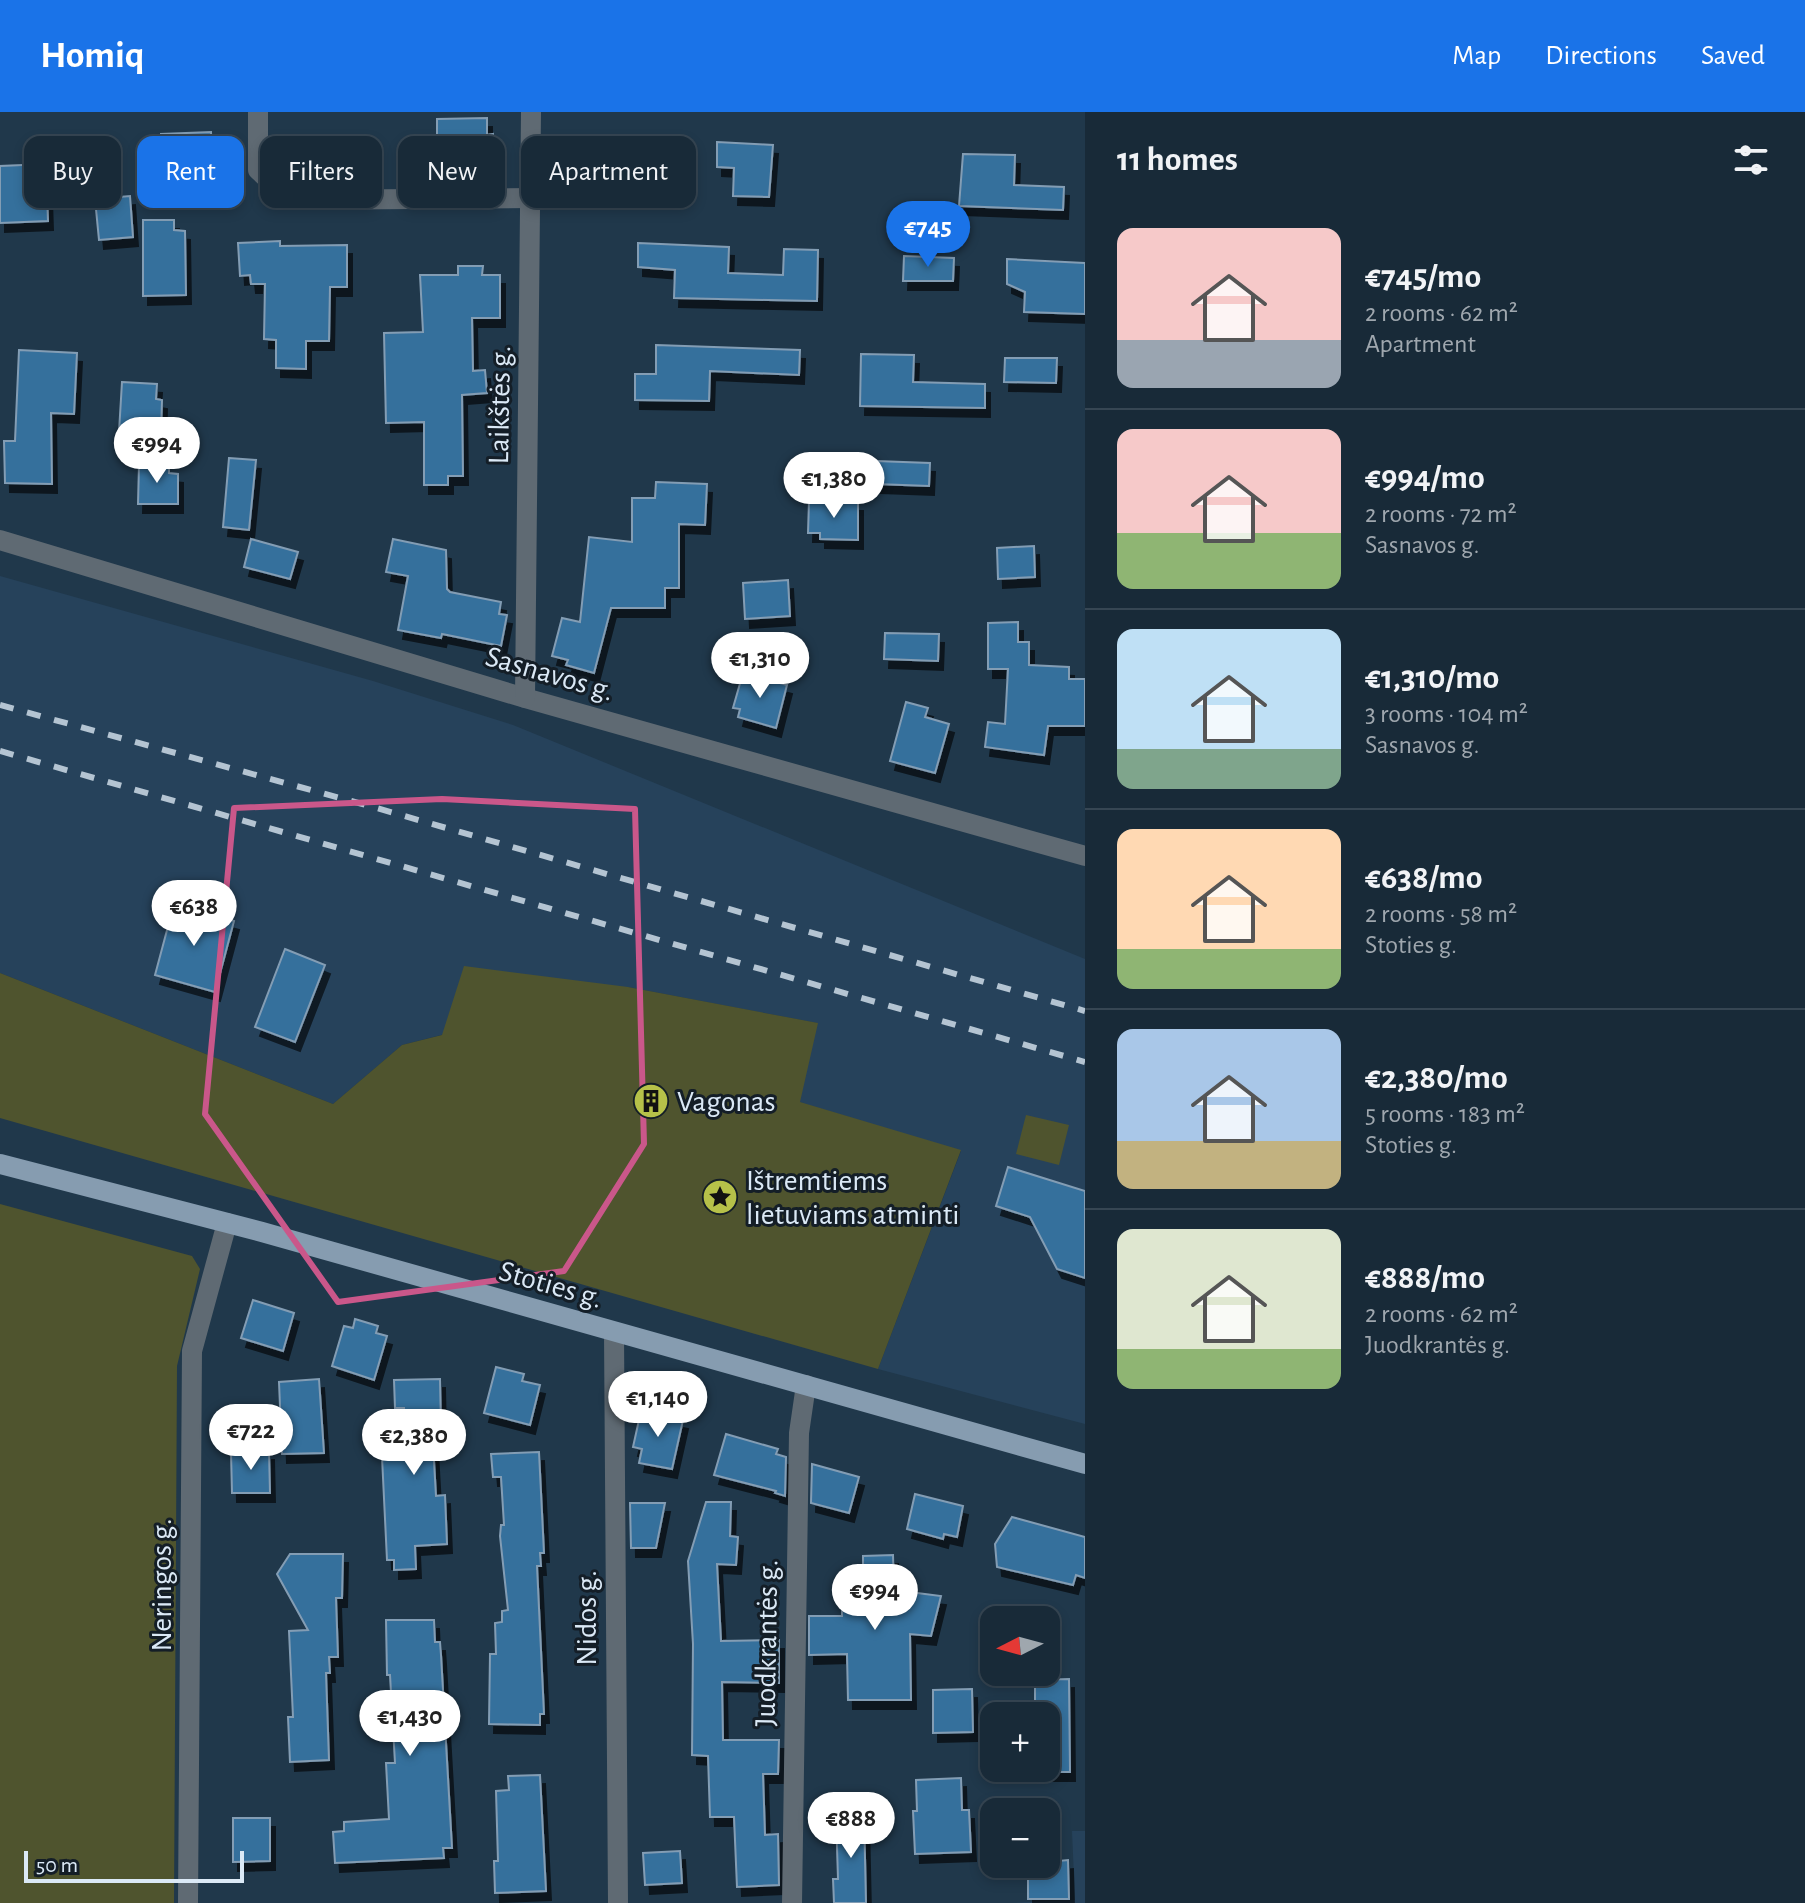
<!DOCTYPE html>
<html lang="en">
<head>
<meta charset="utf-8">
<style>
	:root { --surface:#182a38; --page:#213240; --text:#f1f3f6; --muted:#9fa7ae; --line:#364653; --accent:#1a73e8 }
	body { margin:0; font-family:"Alegreya Sans",sans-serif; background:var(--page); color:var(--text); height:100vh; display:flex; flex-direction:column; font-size:30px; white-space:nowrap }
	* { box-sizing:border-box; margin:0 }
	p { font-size:26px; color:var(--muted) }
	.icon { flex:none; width:44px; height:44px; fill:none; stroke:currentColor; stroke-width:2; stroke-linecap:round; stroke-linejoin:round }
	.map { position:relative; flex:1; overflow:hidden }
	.side { display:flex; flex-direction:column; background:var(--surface); width:720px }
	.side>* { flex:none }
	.top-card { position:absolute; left:24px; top:24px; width:760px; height:72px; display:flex; gap:16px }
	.needle { width:52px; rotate:264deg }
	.controls { position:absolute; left:980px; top:1494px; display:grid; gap:16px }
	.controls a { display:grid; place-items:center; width:80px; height:80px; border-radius:16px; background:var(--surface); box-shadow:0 4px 12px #0003,0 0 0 2px var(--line); font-size:40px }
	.scale { position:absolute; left:24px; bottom:20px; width:220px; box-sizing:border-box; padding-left:8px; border:4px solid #dbe9f6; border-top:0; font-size:22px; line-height:28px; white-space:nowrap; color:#dbe9f6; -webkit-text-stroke:6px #141e27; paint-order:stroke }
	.price { position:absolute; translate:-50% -68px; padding:0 18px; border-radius:28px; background:#fff; color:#222; font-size:26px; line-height:52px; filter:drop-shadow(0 2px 4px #0008) }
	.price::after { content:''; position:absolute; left:50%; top:48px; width:24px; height:18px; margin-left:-12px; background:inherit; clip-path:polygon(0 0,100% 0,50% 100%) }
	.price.selected { background:var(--accent); color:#fff }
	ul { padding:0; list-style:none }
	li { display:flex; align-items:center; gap:24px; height:200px; padding:0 32px }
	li+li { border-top:2px solid var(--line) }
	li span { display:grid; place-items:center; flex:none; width:224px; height:160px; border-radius:16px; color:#555 }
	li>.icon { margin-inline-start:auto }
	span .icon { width:96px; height:96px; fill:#fffc; stroke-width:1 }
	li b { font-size:34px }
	h2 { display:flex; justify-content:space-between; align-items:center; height:96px; padding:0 32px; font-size:34px }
	.chip { padding:0 28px; border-radius:16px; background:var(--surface); box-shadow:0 4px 12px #0003,0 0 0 2px var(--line); font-size:28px; line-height:72px }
	.chip.selected { background:var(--accent); color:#fff }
	header { display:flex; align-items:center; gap:48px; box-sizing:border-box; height:112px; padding:0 40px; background:var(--accent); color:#fff }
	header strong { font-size:38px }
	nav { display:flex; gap:44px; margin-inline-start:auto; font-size:28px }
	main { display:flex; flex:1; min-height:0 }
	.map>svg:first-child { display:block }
	.built { fill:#26425b }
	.green { fill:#4f542e }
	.building { fill:#366f9c; stroke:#839db4; stroke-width:2; filter:url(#shadow) }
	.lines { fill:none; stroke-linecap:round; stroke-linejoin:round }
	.minor { stroke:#5f6a73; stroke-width:20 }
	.major { stroke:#869cb0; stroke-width:20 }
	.rail { stroke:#b4c4d2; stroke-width:6; stroke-dasharray:14 14; stroke-linecap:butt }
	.marked { fill:none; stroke:#ca578a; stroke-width:6; stroke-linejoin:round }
	.labels { text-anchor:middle; stroke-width:6; stroke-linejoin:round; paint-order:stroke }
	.street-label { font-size:30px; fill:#dbe9f6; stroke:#141e27 }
	.poi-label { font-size:30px; fill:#dbe9f6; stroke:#141e27; text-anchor:start }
</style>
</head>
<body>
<header>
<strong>Homiq</strong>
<nav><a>Map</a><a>Directions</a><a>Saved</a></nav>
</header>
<main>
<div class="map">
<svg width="1085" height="1791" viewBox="0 0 1085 1791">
	<defs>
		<filter id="shadow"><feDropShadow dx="5" dy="9" stdDeviation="0" flood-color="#0009"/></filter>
	</defs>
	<rect width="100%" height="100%" fill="#20384b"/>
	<!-- built -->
	<g class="built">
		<path d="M0 464 373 569 513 613 1085 847V1312L878 1257 961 1039 799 990 817 911 628 875 402 933 333 992 0 861Z"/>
		<path d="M1072 1719H1085V1791H1012L1075 1788Z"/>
	</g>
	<!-- green -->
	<g class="green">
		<path d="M464 854 628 875 818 911 800 990 961 1038 878 1257 0 1006V861L333 992 402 933 442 923Z"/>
		<path d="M1026 1003 1069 1013 1059 1053 1016 1042Z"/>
		<path d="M0 1092 192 1144 200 1157 177 1254 174 1791H0Z"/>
	</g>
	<!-- building -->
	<g class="building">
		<path d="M487 6V23L493 22 494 52H444V38H437V7Z"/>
		<path d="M211 20 213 64 178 66V49L162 50 161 22Z"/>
		<path d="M717 30 773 33 769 85 733 84 734 56 717 55Z"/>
		<path d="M963 42 1015 43 1014 73 1064 75 1063 98 959 94Z"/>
		<path d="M46 52 48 109 0 111V54Z"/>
		<path d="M130 84 133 125 99 128 95 87Z"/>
		<path d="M143 108H174V118L185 119 186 183 143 184Z"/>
		<path d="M280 129V134L347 133V175H330L329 229H306V257L276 256V228L264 227 265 172H251L250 163 240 164 238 131Z"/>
		<path d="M638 131 729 135 728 161 783 163 784 137 818 138 817 189 674 186 675 158 638 155Z"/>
		<path d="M904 144 954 146 953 169H903Z"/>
		<path d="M1007 147 1085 151V202L1024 200 1025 180 1007 172Z"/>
		<path d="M458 154H483L482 163H500V206H472L473 259 485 258 487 281 462 283 463 364H448V373H424V310L386 311 384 221 423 220 420 163H458Z"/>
		<path d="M656 233 800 238 799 263 710 259 709 289 635 288V262H656Z"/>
		<path d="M19 238 77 241 74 302 51 301 52 372 5 371 4 329H15Z"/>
		<path d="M861 242 914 243 913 270 985 272V296L860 294Z"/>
		<path d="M1005 246H1057L1056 271 1004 270Z"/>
		<path d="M122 270 157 272 156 287 162 288 161 322 119 320Z"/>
		<path d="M229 346 256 348 249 418 223 415Z"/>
		<path d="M876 349 930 351 929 374 876 372Z"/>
		<path d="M139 353H169V361L178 362V392H138Z"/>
		<path d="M656 370 707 372 705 413 679 412V476H665V496H611L594 561 566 553 568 548 552 544 562 506 580 510 589 425 632 430V386H655Z"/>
		<path d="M809 389 858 390V428L820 427V421H808Z"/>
		<path d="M251 427 298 440 290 467 244 455Z"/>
		<path d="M393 427 446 438 447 477 450 480 501 490 499 502 507 503 501 534 442 522 441 526 398 518 408 464 386 460Z"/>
		<path d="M1034 434 1035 465 998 467 997 436Z"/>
		<path d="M788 468 790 504 745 507 743 471Z"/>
		<path d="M1018 510V530H1029V553L1069 555V567H1085V614H1048L1044 643 985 635 988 610 1005 612 1008 557H988V511Z"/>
		<path d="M885 521 939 522 938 549 884 547Z"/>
		<path d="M743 561 787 573 776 616 738 605 740 597 733 596Z"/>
		<path d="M906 590 928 596 925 605 949 612 935 661 890 649Z"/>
		<path d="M174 792 234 809 215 880 155 863Z"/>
		<path d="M285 837 325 853 295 930 255 915Z"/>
		<path d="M1008 1055 1085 1079V1166L1057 1157 1030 1105 996 1094Z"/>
		<path d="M253 1188 294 1201 283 1239 241 1226Z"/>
		<path d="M355 1207 378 1214 376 1221 387 1224 374 1268 332 1254 344 1214 353 1216Z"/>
		<path d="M496 1255 524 1262 522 1269 540 1273 530 1313 484 1301Z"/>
		<path d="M319 1267 324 1341 282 1342 279 1270Z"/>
		<path d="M440 1267 441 1314H432L436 1384 445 1383 447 1432 415 1434 416 1457 394 1458V1448H387L382 1345 405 1343 404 1296H395L394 1268Z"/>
		<path d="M641 1299 683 1308 672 1357 639 1351 642 1337 633 1335Z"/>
		<path d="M726 1322 778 1337 776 1342 786 1345 785 1384 775 1381 776 1379 714 1363Z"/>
		<path d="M269 1339 270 1381H232L231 1340Z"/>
		<path d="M539 1340 544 1441H540L541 1454H537L544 1602H540V1613L489 1612 490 1542H496L495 1511 502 1510V1499L508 1498 500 1424 501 1413H504L501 1365H493L491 1342Z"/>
		<path d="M812 1352 859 1365 849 1401 811 1391Z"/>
		<path d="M915 1382 963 1394 957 1425 944 1422 943 1427 907 1417Z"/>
		<path d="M706 1390H731L730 1424 738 1425 736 1453 717 1452 721 1529 779 1528V1571L722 1570 723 1628H779L778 1662H763L765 1723 778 1722 779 1773 737 1775 734 1705H710L708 1644 692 1643 693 1532 688 1449Z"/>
		<path d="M630 1391H665L656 1436H631Z"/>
		<path d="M1012 1405 1085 1425V1466L1076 1463 1073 1473 997 1455 995 1432Z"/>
		<path d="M290 1442H343L342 1486H336L338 1545H329L330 1561H326L329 1648 290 1650 288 1605H293L289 1519 308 1518 277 1462Z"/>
		<path d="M893 1443 894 1478 941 1484 931 1524 910 1522 911 1588H848L847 1542 809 1543V1504H842V1466H863V1444Z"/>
		<path d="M386 1508H434L435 1530H440L441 1543 452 1736H443L444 1746 335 1751 333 1720 344 1719V1710L389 1707 386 1651H395L390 1563H387Z"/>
		<path d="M1069 1567 1070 1660H1048L1046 1604H1035V1568Z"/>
		<path d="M972 1577 973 1620 933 1621V1578Z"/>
		<path d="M540 1663 546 1779 495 1781 494 1749H498L496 1679 509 1678 508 1664Z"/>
		<path d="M961 1666 962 1698H969L971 1740 915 1742 913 1699H917L916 1668Z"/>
		<path d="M864 1701 866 1791H834L833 1767H838L836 1703Z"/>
		<path d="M233 1706H270V1749L233 1750Z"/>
		<path d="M680 1739 682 1771 645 1773 643 1741Z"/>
		<path d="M1068 1748 1069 1787H1028V1752Z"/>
	</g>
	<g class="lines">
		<!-- minor -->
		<g class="minor">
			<path d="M258 0V58L290 88 531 86"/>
			<path d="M0 428 525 586 1085 744"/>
			<path d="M525 586 531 0"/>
			<path d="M614 1221 618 1791"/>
			<path d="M188 1791 192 1239 227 1111"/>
			<path d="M792 1791 799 1321 806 1273"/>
		</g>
		<!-- major -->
		<path class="major" d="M0 1052 262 1120 1085 1352"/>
		<!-- rail -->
		<g class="rail">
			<path d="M0 593 373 695 1085 899"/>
			<path d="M0 639 1085 950"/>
		</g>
	</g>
	<!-- marked area -->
	<path class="marked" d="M442 687 635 697 644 1032 564 1159 338 1190 205 1002 234 696Z"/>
	<!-- icons -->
	<defs>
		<symbol id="building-disc" viewBox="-11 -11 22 22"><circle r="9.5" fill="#b6c149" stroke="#141e27"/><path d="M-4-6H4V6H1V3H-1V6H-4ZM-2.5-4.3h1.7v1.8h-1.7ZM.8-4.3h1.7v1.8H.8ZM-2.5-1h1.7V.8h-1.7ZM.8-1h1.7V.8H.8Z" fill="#111"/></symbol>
		<symbol id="sight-disc" viewBox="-11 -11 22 22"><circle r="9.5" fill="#b6c149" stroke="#141e27"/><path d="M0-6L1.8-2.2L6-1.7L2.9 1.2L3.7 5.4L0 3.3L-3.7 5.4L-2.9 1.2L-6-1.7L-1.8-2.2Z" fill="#111"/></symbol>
	</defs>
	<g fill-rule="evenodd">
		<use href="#building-disc" x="631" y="969" width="40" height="40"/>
		<use href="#sight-disc" x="700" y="1065" width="40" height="40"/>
	</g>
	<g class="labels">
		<!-- street labels -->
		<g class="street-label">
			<text transform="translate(499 293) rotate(-89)" y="10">Laikštės g.</text>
			<text transform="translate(550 561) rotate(16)" y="10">Sasnavos g.</text>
			<text transform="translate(551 1172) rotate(16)" y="10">Stoties g.</text>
			<text transform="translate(161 1473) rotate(-90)" y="10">Neringos g.</text>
			<text transform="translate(586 1506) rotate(-90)" y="10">Nidos g.</text>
			<text transform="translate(766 1531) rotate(-89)" y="10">Juodkrantės g.</text>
		</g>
		<!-- poi labels -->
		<g class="poi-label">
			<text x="677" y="999">Vagonas</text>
			<text x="746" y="1078">Ištremtiems<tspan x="746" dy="34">lietuviams atminti</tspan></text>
		</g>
	</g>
</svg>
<div class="controls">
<a><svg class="needle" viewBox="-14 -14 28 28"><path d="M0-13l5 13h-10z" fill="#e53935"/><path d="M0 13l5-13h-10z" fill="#9fa7ae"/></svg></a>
<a>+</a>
<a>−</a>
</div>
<div class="scale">50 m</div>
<b class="price selected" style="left:928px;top:157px">€745</b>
<b class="price" style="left:157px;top:373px">€994</b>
<b class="price" style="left:834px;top:408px">€1,380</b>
<b class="price" style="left:760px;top:588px">€1,310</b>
<b class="price" style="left:194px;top:836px">€638</b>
<b class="price" style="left:658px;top:1327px">€1,140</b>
<b class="price" style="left:251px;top:1360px">€722</b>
<b class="price" style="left:414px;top:1365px">€2,380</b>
<b class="price" style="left:875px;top:1520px">€994</b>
<b class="price" style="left:410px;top:1646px">€1,430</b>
<b class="price" style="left:851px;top:1748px">€888</b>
<div class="top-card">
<a class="chip">Buy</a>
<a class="chip selected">Rent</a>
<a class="chip">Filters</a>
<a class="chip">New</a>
<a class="chip">Apartment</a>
</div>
</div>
<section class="side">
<h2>11 homes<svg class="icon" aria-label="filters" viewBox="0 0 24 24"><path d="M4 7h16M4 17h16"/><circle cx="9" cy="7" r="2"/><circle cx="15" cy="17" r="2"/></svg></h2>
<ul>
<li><span style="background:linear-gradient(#f6c9c9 70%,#9aa5b1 0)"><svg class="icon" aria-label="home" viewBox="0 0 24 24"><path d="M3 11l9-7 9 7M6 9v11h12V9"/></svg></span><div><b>€745/mo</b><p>2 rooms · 62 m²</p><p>Apartment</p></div></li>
<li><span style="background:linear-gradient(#f6c9c9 65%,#8fb573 0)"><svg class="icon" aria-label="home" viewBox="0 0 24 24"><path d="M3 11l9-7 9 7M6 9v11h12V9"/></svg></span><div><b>€994/mo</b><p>2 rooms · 72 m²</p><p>Sasnavos g.</p></div></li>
<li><span style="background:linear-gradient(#bfe0f5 75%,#7fa58c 0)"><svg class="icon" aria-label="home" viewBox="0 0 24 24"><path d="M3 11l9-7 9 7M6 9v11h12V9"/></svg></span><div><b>€1,310/mo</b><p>3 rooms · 104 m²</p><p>Sasnavos g.</p></div></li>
<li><span style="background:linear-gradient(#ffd9b3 75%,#8fb573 0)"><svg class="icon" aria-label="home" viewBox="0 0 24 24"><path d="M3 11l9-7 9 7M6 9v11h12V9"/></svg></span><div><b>€638/mo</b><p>2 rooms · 58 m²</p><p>Stoties g.</p></div></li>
<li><span style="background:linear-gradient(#a9c7e8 70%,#c2b280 0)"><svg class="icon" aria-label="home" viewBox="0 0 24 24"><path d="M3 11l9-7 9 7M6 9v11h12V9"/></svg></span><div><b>€2,380/mo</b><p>5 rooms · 183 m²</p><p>Stoties g.</p></div></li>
<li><span style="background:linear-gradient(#dfe7d0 75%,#8fb573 0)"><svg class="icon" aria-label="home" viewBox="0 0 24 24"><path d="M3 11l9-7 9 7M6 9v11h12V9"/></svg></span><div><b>€888/mo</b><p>2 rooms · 62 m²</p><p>Juodkrantės g.</p></div></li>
</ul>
</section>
</main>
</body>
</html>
